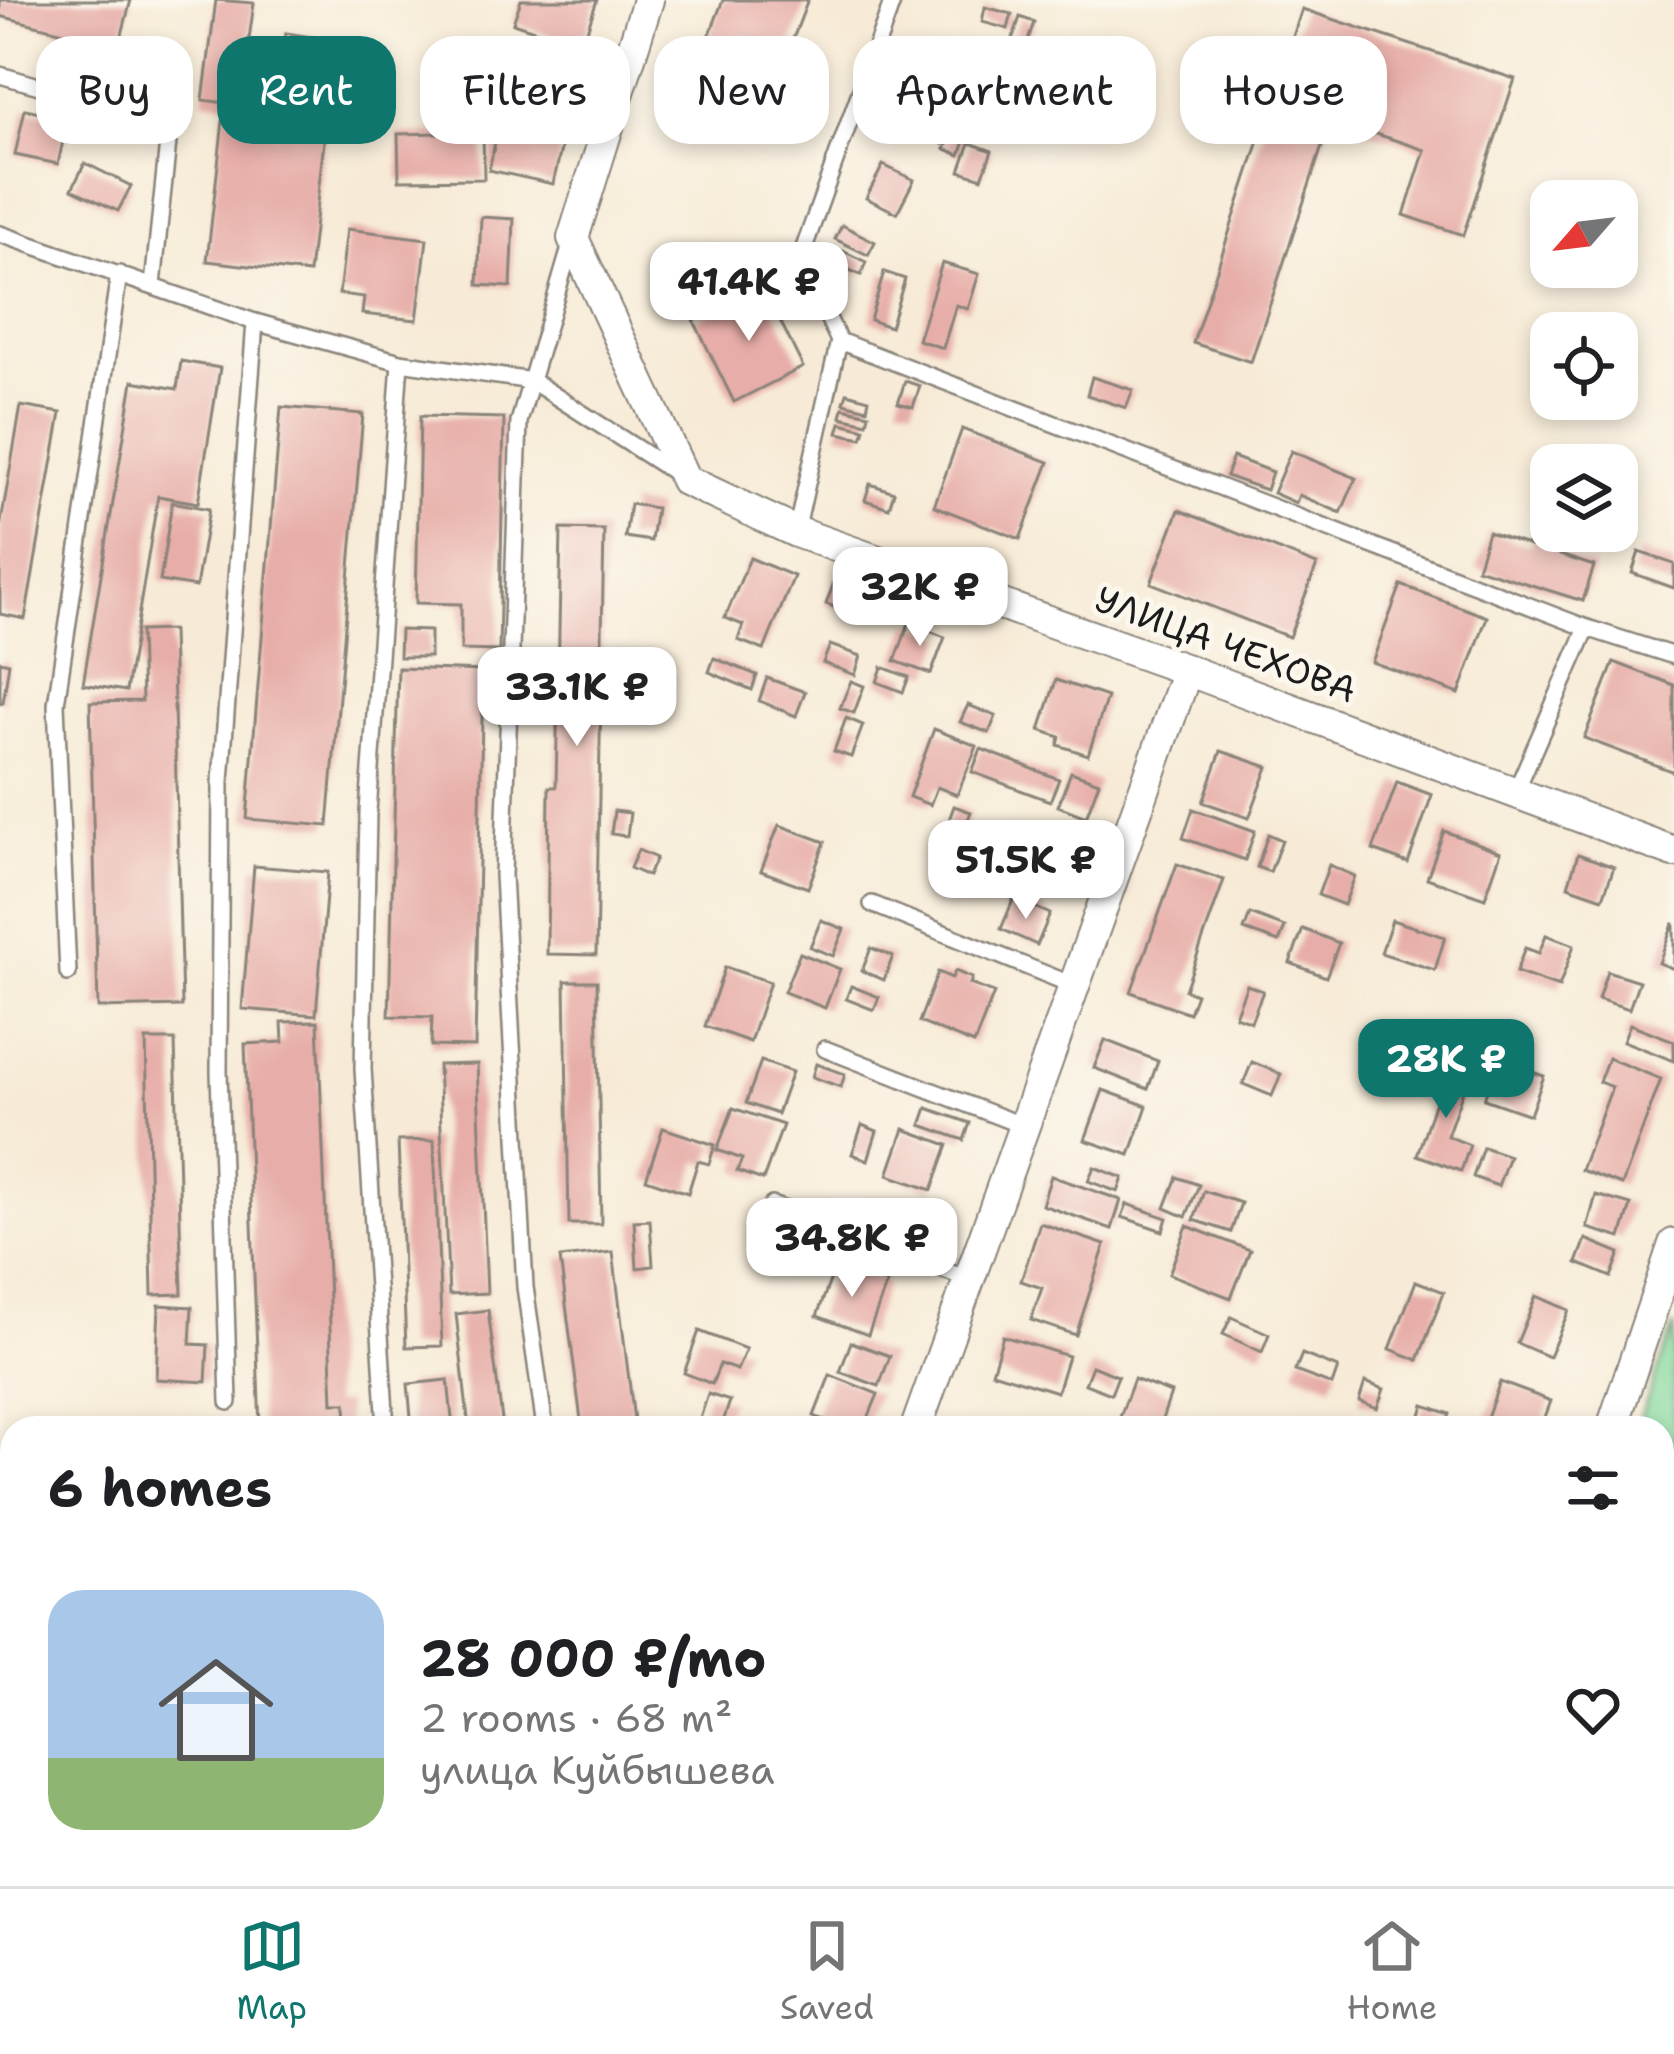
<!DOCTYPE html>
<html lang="en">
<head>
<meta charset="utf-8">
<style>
	:root { --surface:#fff; --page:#f6f6f6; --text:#202124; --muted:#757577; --line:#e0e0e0; --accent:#0f766e }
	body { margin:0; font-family:"Shantell Sans",sans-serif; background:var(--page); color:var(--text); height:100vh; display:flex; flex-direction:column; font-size:45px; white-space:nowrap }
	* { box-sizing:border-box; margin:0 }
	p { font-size:39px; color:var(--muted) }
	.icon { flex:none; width:66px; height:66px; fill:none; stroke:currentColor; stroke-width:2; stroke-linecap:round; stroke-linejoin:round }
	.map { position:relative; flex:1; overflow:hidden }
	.side { position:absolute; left:0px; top:1416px; width:1674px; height:471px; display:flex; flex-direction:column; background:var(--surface); border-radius:36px 36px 0 0; box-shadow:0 6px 18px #0003 }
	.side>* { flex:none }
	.hud { position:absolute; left:36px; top:36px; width:1602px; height:108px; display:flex; gap:24px }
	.needle { width:78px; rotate:242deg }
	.buttons { position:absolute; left:1530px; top:180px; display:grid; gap:24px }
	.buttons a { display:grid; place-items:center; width:108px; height:108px; border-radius:24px; background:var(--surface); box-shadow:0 6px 18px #0003; font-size:60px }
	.price { position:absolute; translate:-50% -102px; padding:0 27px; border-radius:24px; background:#fff; color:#222; font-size:39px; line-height:78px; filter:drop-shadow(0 3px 6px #0008) }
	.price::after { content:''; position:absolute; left:50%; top:72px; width:36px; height:27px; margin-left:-18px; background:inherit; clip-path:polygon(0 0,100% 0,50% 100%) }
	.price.active { background:var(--accent); color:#fff }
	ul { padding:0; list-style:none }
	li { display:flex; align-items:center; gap:36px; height:300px; padding:0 48px }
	li span { display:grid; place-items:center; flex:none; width:336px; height:240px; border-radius:36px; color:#555 }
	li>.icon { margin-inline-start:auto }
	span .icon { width:144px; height:144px; fill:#fffc; stroke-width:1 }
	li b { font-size:51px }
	h2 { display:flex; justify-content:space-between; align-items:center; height:144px; padding:0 48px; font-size:51px }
	.chip { padding:0 42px; border-radius:36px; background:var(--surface); box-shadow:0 6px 18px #0003; font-size:42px; line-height:108px }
	.chip.active { background:var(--accent); color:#fff }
	.tab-bar { display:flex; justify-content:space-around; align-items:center; height:168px; border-top:3px solid var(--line); background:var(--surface); font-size:33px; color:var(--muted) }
	.tab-bar a { display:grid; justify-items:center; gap:6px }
	.tab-bar .active { color:var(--accent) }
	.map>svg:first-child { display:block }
	.green { fill:#81d89c; stroke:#4e7a5c; stroke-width:3 }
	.water { fill:#79a9e3; stroke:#4a6280; stroke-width:3 }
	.building { fill:#e7ada8 }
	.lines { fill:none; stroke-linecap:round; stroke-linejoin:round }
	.lane-casing { stroke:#8a847a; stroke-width:20 }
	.street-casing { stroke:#8a847a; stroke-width:34 }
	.lane { stroke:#fff; stroke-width:15 }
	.street { stroke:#fff; stroke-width:30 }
	.labels { text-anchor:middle; stroke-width:10; stroke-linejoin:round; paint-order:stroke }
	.street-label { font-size:36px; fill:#1c1c1c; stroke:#fbf7ec }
</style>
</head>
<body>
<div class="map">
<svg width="1674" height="1886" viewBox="0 0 1674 1886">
	<rect width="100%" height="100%" fill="#fbf7ec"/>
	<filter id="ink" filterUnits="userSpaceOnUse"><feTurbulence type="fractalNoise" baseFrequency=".00833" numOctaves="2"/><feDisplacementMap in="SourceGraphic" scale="24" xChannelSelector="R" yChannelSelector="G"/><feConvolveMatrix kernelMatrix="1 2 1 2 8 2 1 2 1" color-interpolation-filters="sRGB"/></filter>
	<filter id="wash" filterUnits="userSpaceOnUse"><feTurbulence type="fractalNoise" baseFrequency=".004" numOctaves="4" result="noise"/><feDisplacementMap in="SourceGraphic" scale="48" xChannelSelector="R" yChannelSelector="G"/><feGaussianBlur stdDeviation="2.7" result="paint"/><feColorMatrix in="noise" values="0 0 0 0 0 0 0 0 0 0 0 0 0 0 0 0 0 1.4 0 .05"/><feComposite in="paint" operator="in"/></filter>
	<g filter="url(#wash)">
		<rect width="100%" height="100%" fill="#f7ebd7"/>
		<!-- green -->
		<path class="green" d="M1674 1325V1604L1662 1599V1428H1636Z"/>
		<!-- water -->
		<path class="water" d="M0 1470 12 1483V1680L0 1683Z"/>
		<g id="blocks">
			<!-- building -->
			<g class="building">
				<path d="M0 0H131L119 46 0 16Z"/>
				<path d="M216 0 254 3 240 105 203 100Z"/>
				<path d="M521 0H597L582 46 513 23Z"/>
				<path d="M723 0H808L762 119 688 91Z"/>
				<path d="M985 7 1012 14 1008 29 982 22Z"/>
				<path d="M1302 9 1515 79 1463 235 1404 215 1425 150 1331 119 1251 362 1193 343Z"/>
				<path d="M1020 17 1034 22 1026 46 1012 41Z"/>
				<path d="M286 33 318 38 315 57 283 52Z"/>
				<path d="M527 45 590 66 583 88 520 66Z"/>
				<path d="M1000 49 1033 58 1029 72 996 63Z"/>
				<path d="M280 67 390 76 387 106 278 97Z"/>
				<path d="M507 87 572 101 553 184 489 170Z"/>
				<path d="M25 109 68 118 58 164 15 155Z"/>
				<path d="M224 112 326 124 309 273 207 261Z"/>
				<path d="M943 115 954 120 943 144 933 139Z"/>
				<path d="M956 122 970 128 960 155 945 149Z"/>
				<path d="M483 132 484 179 399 180 398 134Z"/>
				<path d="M970 143 992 151 982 178 960 171Z"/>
				<path d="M85 163 131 186 118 211 72 189Z"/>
				<path d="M883 165 914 180 897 213 866 198Z"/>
				<path d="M481 217 514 219 511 287 478 285Z"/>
				<path d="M842 225 875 242 868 255 835 239Z"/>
				<path d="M347 229 427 239 417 320 362 314 364 297 339 294Z"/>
				<path d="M843 251 866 262 861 275 837 265Z"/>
				<path d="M942 263 979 274 968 309 956 305 943 348 918 340Z"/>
				<path d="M884 272 905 279 890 327 870 320Z"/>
				<path d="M763 286 803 367 734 402 694 321Z"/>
				<path d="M181 361 220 368 198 503 158 496 126 691 83 684 133 381 177 389Z"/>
				<path d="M1092 377 1133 390 1126 408 1087 395Z"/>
				<path d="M905 381 920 386 913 407 898 403Z"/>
				<path d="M847 393 869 399 867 409 844 403Z"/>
				<path d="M21 406 61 413 25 619 0 614V528Z"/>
				<path d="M281 407 363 414 328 826 247 819Z"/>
				<path d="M843 408 869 414 867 423 841 417Z"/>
				<path d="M420 416 504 418 499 651 461 650V604L416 603Z"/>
				<path d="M841 423 865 429 862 438 838 433Z"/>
				<path d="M962 429 1049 462 1020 539 934 506Z"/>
				<path d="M1291 451 1356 478 1341 513 1299 495 1296 503 1273 493Z"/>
				<path d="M1233 457 1272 472 1266 490 1226 476Z"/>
				<path d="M1550 482 1551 531H1567L1560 555 1594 566 1583 601 1477 568 1488 532 1530 546Z"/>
				<path d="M870 484 894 492 889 508 865 500Z"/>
				<path d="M172 502 209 509 196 587 160 581Z"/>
				<path d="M630 504 656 508 651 541 625 537Z"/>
				<path d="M1179 510 1317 565 1289 637 1151 583Z"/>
				<path d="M561 529 604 530 596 955 547 954 549 787H556Z"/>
				<path d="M1639 552 1674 564V588L1632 573Z"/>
				<path d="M750 558 794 576 764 650 738 640 743 625 725 618Z"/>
				<path d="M836 577 872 590 862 617 826 604Z"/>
				<path d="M1401 585 1487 617 1459 694 1372 662Z"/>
				<path d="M909 623 945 637 931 674 895 661Z"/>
				<path d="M172 630 182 1006 98 1008 90 702 142 701 140 631Z"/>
				<path d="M400 630 430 631V657H399Z"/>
				<path d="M830 645 861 656 855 675 823 663Z"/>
				<path d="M714 658 757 675 752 690 709 672Z"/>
				<path d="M0 661 9 663 3 703H0Z"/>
				<path d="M1614 662 1674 685V772L1584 738Z"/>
				<path d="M642 664 664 672 652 704 629 696Z"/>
				<path d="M882 667 909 677 903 692 877 682Z"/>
				<path d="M398 668 483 671 475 1047 431 1046 432 1017 389 1016Z"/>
				<path d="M767 678 805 692 796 716 759 701Z"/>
				<path d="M1056 680 1107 697 1088 755 1058 745 1060 737 1040 730Z"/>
				<path d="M851 681 864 686 854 713 840 708Z"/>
				<path d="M968 705 996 716 989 733 960 722Z"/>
				<path d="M846 718 863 725 851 757 834 751Z"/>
				<path d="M934 729 977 746 957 795 937 787 930 805 909 797Z"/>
				<path d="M981 749 1059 779 1050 801 972 772Z"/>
				<path d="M1221 751 1268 767 1249 818 1203 802Z"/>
				<path d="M1071 772 1099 782 1086 817 1058 806Z"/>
				<path d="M1397 782 1432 795 1408 863 1373 850Z"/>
				<path d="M954 806 971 812 962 834 946 828Z"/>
				<path d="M1193 809 1255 831 1245 860 1183 838Z"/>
				<path d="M614 811 630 813 627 836 611 834Z"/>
				<path d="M779 825 825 842 808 888 761 871Z"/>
				<path d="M1011 829 1052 845 1033 893 992 877Z"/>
				<path d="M1444 831 1501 852 1485 898 1427 878Z"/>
				<path d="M1268 834 1282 840 1270 872 1257 867Z"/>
				<path d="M638 850 656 858 648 876 630 868Z"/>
				<path d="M1578 854 1614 867 1603 898 1568 886Z"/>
				<path d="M1177 864 1224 880 1185 990 1196 994 1189 1013 1131 992Z"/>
				<path d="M1329 865 1355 876 1344 905 1318 895Z"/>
				<path d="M254 866 328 872 316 1015 242 1009Z"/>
				<path d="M1014 898 1050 914 1037 945 1001 929Z"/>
				<path d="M1250 914 1285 927 1279 942 1244 930Z"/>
				<path d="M821 920 844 929 833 956 810 947Z"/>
				<path d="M1392 920 1445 937 1435 970 1381 953Z"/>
				<path d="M1673 924H1674V969L1659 963Z"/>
				<path d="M1303 929 1339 943 1326 977 1290 963Z"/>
				<path d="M1546 935 1574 945 1559 987 1516 972 1525 948 1539 953Z"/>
				<path d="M871 948 893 956 884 980 862 971Z"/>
				<path d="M800 953 840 969 825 1008 784 992Z"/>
				<path d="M725 967 770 982 750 1042 705 1026Z"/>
				<path d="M955 971 972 978 970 984 994 993 974 1044 919 1022 938 972 952 978Z"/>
				<path d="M1607 971 1639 981 1629 1009 1598 999Z"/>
				<path d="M565 981H597L601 1224H569Z"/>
				<path d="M1247 985 1263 991 1251 1022 1235 1016Z"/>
				<path d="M851 986 879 997 874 1010 846 999Z"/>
				<path d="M318 1021 333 1403H346L347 1428H260L245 1044 283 1042 282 1022Z"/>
				<path d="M1630 1024 1674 1041V1061L1623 1041Z"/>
				<path d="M146 1040H175L182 1294 152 1295Z"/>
				<path d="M1105 1040 1158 1061 1148 1089 1094 1068Z"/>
				<path d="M1608 1058 1661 1079 1622 1185 1581 1170 1612 1087 1599 1082Z"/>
				<path d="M1449 1060 1471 1068 1447 1136 1470 1145 1461 1171 1417 1155Z"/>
				<path d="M1497 1060 1544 1076 1530 1115 1484 1099Z"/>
				<path d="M761 1061 792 1072 777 1114 746 1103Z"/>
				<path d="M1252 1062 1281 1074 1272 1096 1243 1084Z"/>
				<path d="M477 1064 487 1293 449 1295 438 1065Z"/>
				<path d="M816 1064 845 1074 841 1087 812 1077Z"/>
				<path d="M1103 1090 1147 1106 1130 1155 1085 1140Z"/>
				<path d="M733 1108 783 1125 763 1180 737 1171 742 1159 717 1150Z"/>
				<path d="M927 1108 970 1123 964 1140 921 1125Z"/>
				<path d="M862 1125 877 1131 868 1160 852 1154Z"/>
				<path d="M663 1128 715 1145 709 1164 698 1161 688 1193 646 1179Z"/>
				<path d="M904 1129 948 1145 932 1190 888 1175Z"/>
				<path d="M434 1140 442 1346 406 1347 398 1141Z"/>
				<path d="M1483 1147 1509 1156 1498 1186 1473 1177Z"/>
				<path d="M1094 1167 1123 1178 1118 1192 1088 1181Z"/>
				<path d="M1051 1176 1121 1200 1112 1229 1042 1205Z"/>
				<path d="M1177 1177 1199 1185 1186 1217 1165 1208Z"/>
				<path d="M1204 1191 1241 1203 1231 1232 1194 1220Z"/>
				<path d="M1596 1195 1631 1205 1621 1238 1587 1228Z"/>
				<path d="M1127 1204 1167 1218 1163 1231 1122 1217Z"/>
				<path d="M768 1209 827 1231 814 1263 756 1241Z"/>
				<path d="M650 1220 653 1266 637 1268 634 1221Z"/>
				<path d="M1040 1223 1105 1245 1076 1335 1031 1320 1042 1288 1021 1281Z"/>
				<path d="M1187 1226 1250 1250 1231 1298 1169 1274Z"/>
				<path d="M1586 1239 1620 1253 1611 1277 1577 1263Z"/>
				<path d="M613 1252 635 1428H582L560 1258Z"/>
				<path d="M836 1264 887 1283 868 1335 817 1316Z"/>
				<path d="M1416 1281 1444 1292 1418 1360 1390 1349Z"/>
				<path d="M1536 1296 1569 1310 1549 1357 1517 1343Z"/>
				<path d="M159 1305 192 1307 190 1344 208 1345 206 1382 156 1379Z"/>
				<path d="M488 1310 503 1428H469L456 1314Z"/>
				<path d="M1231 1317 1269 1334 1262 1352 1223 1334Z"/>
				<path d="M699 1331 746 1349 737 1370 720 1364 712 1384 684 1373Z"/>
				<path d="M1003 1336 1068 1356 1057 1392 992 1372Z"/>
				<path d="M851 1342 890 1356 879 1386 840 1372Z"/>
				<path d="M1302 1354 1338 1368 1332 1385 1295 1371Z"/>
				<path d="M1092 1366 1118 1376 1111 1394 1085 1384Z"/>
				<path d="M830 1375 878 1394 864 1428H843L814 1416Z"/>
				<path d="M1134 1379 1171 1393 1159 1428H1116Z"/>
				<path d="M448 1380 453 1428H412L408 1384Z"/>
				<path d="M1365 1382 1384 1389 1377 1408 1359 1401Z"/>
				<path d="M1500 1382 1551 1401 1541 1428H1483Z"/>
				<path d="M708 1394 730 1401 721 1428H697Z"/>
				<path d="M1424 1405 1450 1414 1445 1427 1420 1418Z"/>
				<path d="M1662 1841 1674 1845V1886L1644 1876 1662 1875Z"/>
				<path d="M558 1875H589L590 1886H559Z"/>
				<path d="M648 1875H681L682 1886H649Z"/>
				<path d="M954 1875H990L994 1876 991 1886H951Z"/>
				<path d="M1362 1875H1408L1404 1886H1390Z"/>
				<path d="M1529 1875H1580L1588 1878 1585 1886H1525Z"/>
			</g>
		</g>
	</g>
	<g filter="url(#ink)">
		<use href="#blocks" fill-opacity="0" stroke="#8a847a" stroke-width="3"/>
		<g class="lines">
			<defs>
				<g id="lane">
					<path d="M893 0 800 259 839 341 1587 628 1674 656"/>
					<path d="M0 75 170 123 153 285"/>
					<path d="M0 234 255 322 400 362 532 381 675 473"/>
					<path d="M796 532 839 341"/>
					<path d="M1515 793 1587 628"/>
					<path d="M872 904 1075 986"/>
					<path d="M68 973 56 704 119 274"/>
					<path d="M825 1049 1023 1126"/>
					<path d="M772 1205 970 1280"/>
					<path d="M229 1402 219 1071 221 781 255 322"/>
					<path d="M386 1428 363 1069 368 812 400 362"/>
					<path d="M545 1428 525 1287 503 875 519 422 572 241"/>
					<path d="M608 1875 609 1886"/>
				</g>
				<g id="street">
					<path d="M648 0 573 238 685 480 796 532 1187 670 1674 852"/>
					<path d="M916 1428 1187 670"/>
					<path d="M1612 1428 1674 1244"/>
					<path d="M1662 1673 1674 1678"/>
					<path d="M760 1886 761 1875"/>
					<path d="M1444 1886 1448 1875"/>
				</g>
			</defs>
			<!-- lane casing -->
			<use href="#lane" class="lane-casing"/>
			<!-- street casing -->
			<use href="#street" class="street-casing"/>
			<!-- lane -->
			<use href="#lane" class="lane"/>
			<!-- street -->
			<use href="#street" class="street"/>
		</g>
	</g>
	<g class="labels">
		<!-- street labels -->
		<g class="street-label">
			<text transform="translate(1226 644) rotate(20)" y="13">УЛИЦА ЧЕХОВА</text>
		</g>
	</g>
</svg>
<div class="buttons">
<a><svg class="needle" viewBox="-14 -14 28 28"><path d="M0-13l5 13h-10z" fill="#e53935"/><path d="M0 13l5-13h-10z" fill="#757577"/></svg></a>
<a><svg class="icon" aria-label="locate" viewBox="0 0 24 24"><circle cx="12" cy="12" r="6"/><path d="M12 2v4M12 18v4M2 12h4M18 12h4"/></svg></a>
<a><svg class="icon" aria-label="layers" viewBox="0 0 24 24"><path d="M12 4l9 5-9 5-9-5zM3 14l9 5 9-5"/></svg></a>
</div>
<b class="price" style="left:749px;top:344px">41.4K ₽</b>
<b class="price" style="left:920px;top:649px">32K ₽</b>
<b class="price" style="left:577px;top:749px">33.1K ₽</b>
<b class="price" style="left:1026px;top:922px">51.5K ₽</b>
<b class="price active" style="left:1446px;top:1121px">28K ₽</b>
<b class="price" style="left:852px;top:1300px">34.8K ₽</b>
<div class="hud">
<a class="chip">Buy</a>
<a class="chip active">Rent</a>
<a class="chip">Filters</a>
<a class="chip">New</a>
<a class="chip">Apartment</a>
<a class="chip">House</a>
</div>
<section class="side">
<h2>6 homes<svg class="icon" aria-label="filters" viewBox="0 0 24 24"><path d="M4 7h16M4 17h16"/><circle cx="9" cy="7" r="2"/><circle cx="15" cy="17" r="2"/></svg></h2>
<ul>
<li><span style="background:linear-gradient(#a9c7e8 70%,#8fb573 0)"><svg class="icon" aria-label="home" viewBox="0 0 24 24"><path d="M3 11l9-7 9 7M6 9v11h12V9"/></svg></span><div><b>28 000 ₽/mo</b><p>2 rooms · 68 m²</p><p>улица Куйбышева</p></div><svg class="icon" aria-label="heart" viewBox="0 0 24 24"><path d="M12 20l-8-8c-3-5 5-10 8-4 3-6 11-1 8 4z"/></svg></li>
</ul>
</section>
</div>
<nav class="tab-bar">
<a class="active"><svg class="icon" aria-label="map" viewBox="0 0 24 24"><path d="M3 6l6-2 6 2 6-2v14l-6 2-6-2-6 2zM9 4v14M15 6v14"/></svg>Map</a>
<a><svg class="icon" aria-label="saved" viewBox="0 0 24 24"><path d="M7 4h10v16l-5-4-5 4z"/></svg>Saved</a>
<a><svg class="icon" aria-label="home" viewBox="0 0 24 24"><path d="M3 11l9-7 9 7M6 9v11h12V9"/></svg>Home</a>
</nav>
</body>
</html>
